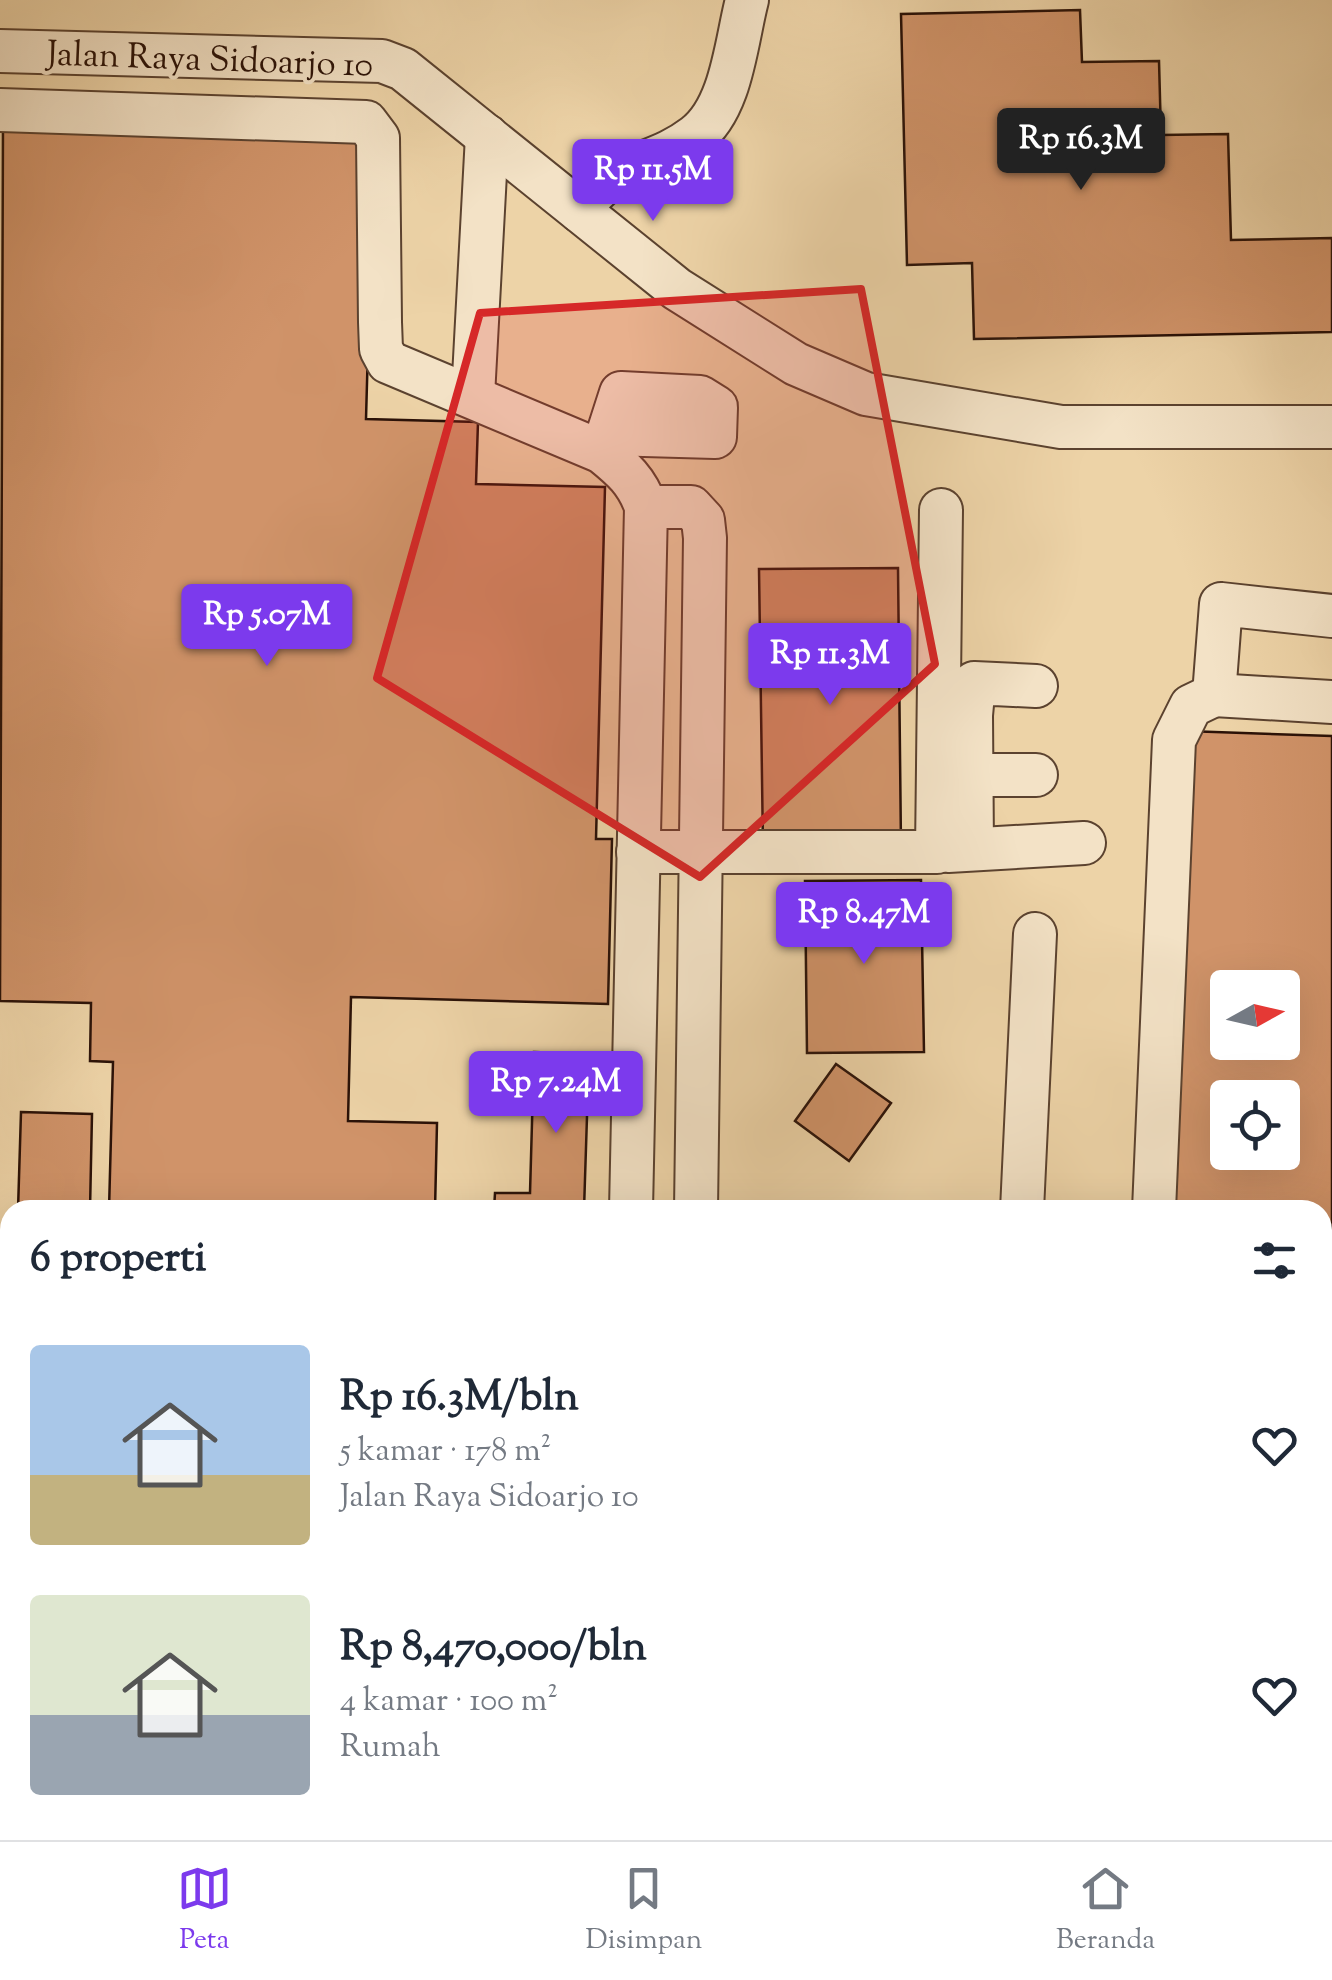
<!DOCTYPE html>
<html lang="id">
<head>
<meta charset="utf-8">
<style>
	:root { --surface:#fff; --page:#f6f6f7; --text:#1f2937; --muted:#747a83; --line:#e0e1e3; --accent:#7c3aed }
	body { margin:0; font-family:"Sorts Mill Goudy",serif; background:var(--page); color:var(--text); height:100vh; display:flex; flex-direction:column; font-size:38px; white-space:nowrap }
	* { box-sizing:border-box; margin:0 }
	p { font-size:32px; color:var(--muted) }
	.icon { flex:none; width:55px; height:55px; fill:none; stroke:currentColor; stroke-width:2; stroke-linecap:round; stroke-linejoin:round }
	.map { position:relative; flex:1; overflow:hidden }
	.drawer { position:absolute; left:0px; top:1200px; width:1332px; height:640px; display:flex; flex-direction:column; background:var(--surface); border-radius:30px 30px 0 0; box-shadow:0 10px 40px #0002 }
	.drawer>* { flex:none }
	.needle { width:65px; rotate:82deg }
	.buttons { position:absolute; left:1210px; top:970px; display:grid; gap:20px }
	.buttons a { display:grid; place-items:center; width:90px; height:90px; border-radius:10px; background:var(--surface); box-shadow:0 10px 40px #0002; font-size:50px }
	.price { position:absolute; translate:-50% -85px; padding:0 22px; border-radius:10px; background:var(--accent); color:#fff; font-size:32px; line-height:65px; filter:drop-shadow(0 2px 5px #0008) }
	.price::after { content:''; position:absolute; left:50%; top:60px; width:30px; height:22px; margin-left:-15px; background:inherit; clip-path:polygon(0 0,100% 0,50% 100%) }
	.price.current { background:#222; color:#fff }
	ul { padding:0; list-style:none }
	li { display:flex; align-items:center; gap:30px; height:250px; padding:0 30px }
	li span { display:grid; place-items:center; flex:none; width:280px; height:200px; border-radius:10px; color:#555 }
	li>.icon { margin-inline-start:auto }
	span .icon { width:120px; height:120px; fill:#fffc; stroke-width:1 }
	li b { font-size:42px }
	h2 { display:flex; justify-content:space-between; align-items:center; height:120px; padding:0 30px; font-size:42px }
	.menu { display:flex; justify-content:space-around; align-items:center; height:140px; border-top:2px solid var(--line); background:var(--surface); font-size:28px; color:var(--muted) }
	.menu a { display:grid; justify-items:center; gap:5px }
	.menu .current { color:var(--accent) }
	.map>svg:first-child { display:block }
	.building { fill:#d09369; stroke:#2a1107; stroke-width:2.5; fill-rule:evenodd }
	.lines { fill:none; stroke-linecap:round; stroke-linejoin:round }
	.minor-casing { stroke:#5b422f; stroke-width:46 }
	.minor { stroke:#f3e2c6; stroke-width:42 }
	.marked { fill:#d62828; fill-opacity:0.2; stroke:#d62828; stroke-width:8; stroke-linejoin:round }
	.labels { text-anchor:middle; stroke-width:8; stroke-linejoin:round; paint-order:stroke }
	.street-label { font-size:35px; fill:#2a1107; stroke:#f3e2c6 }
</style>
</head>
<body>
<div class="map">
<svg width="1332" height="1840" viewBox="0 0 1332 1840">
	<rect width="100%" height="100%" fill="#edd3a7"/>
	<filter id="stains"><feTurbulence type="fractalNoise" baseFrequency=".002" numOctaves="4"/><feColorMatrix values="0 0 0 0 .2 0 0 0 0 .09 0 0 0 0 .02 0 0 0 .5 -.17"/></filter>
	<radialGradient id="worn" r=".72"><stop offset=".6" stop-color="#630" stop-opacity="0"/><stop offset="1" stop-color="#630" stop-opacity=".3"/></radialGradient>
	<!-- building -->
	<g class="building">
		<path d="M1080 10 1082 62 1159 61 1161 135 1228 134 1231 240 1332 238V332L974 339 972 263 907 265 901 14Z"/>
		<path d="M3 122 374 132 366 419 478 422 476 484 605 487 596 839H612L608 1004 351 997 348 1121 437 1123 435 1210H109L113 1062 90 1061 91 1003 0 1001Z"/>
		<path d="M898 568 901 847 763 848 759 569Z"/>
		<path d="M1186 731 1332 736V1368L1331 1316H1322V1210H1169ZM1228 988H1282V1042H1228ZM1228 1098H1282V1152H1228Z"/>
		<path d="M921 880 924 1052 807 1053 805 881Z"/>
		<path d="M534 1052 589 1054 584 1210H494L495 1193H530Z"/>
		<path d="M836 1064 891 1103 849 1161 795 1121Z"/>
		<path d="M21 1112 92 1114 90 1210H18Z"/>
		<path d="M1322 1440 1332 1441V1840H1160V1830H1322Z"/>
		<path d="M127 1830H670V1840H126Z"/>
		<rect x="973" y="1830" width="126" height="10"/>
	</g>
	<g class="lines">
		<defs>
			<g id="minor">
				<path d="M0 51 382 61 403 69 677 289 796 364 866 394 1061 427H1332"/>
				<path d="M0 110 366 122 378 138 380 322 381 349 388 362 602 452C623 469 637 481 646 507L631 1210"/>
				<path d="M580 211C612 160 652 169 695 136 732 108 736 42 747 0"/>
				<path d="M473 396 487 136"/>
				<path d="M602 452 621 393 700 397 716 407 715 437 609 434"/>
				<path d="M646 507H691L703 520 705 538 696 1210"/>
				<path d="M1214 695 1332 702"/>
				<path d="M948 712 971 715 972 849"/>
				<path d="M971 715 974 683 1036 686"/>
				<path d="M971 775H1036"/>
				<path d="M948 851 1084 843"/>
				<path d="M638 852H937L941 510"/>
				<path d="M1022 1210 1035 934"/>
				<path d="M1154 1210 1174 740 1191 706 1214 695 1221 604 1332 616"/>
				<path d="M1322 1378 1332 1379"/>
				<path d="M915 1840 916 1830"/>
				<path d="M1125 1840 1126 1830"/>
			</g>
		</defs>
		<!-- minor casing -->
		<use href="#minor" class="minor-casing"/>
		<!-- minor -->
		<use href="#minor" class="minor"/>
	</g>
	<!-- marked area -->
	<path class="marked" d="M861 289 935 664 700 877 377 678 480 313Z"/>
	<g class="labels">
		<!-- street labels -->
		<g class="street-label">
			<text transform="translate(210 58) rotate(2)" y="12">Jalan Raya Sidoarjo 10</text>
		</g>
	</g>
	<rect width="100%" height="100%" filter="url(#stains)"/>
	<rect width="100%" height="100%" fill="url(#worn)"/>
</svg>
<div class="buttons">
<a><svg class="needle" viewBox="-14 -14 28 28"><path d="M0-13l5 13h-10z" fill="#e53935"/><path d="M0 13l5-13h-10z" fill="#747a83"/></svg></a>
<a><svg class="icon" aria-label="locate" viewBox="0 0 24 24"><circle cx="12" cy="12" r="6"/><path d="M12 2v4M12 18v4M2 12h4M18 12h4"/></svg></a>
</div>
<b class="price current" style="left:1081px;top:193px">Rp 16.3M</b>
<b class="price" style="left:653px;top:224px">Rp 11.5M</b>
<b class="price" style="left:267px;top:669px">Rp 5.07M</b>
<b class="price" style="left:830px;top:708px">Rp 11.3M</b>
<b class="price" style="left:864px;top:967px">Rp 8.47M</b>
<b class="price" style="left:556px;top:1136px">Rp 7.24M</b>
<section class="drawer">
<h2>6 properti<svg class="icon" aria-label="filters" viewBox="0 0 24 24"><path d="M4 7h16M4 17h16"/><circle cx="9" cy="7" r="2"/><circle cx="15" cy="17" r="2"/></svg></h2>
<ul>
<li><span style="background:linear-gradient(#a9c7e8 65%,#c2b280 0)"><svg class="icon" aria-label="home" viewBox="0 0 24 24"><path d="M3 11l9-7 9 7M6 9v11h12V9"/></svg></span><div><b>Rp 16.3M/bln</b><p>5 kamar · 178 m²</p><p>Jalan Raya Sidoarjo 10</p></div><svg class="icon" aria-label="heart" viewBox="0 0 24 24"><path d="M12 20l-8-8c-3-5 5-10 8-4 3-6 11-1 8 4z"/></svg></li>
<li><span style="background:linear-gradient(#dfe7d0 60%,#9aa5b1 0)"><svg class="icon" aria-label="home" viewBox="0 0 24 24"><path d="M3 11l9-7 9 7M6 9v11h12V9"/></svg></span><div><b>Rp 8,470,000/bln</b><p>4 kamar · 100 m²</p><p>Rumah</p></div><svg class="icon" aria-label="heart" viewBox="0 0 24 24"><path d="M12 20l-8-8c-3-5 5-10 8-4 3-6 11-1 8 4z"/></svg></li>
</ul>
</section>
</div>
<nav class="menu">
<a class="current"><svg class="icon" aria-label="map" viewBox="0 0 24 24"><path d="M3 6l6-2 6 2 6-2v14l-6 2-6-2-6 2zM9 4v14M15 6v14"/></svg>Peta</a>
<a><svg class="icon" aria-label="saved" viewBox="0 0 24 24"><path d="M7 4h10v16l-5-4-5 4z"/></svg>Disimpan</a>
<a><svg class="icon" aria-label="home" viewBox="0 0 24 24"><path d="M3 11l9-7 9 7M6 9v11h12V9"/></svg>Beranda</a>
</nav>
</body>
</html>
